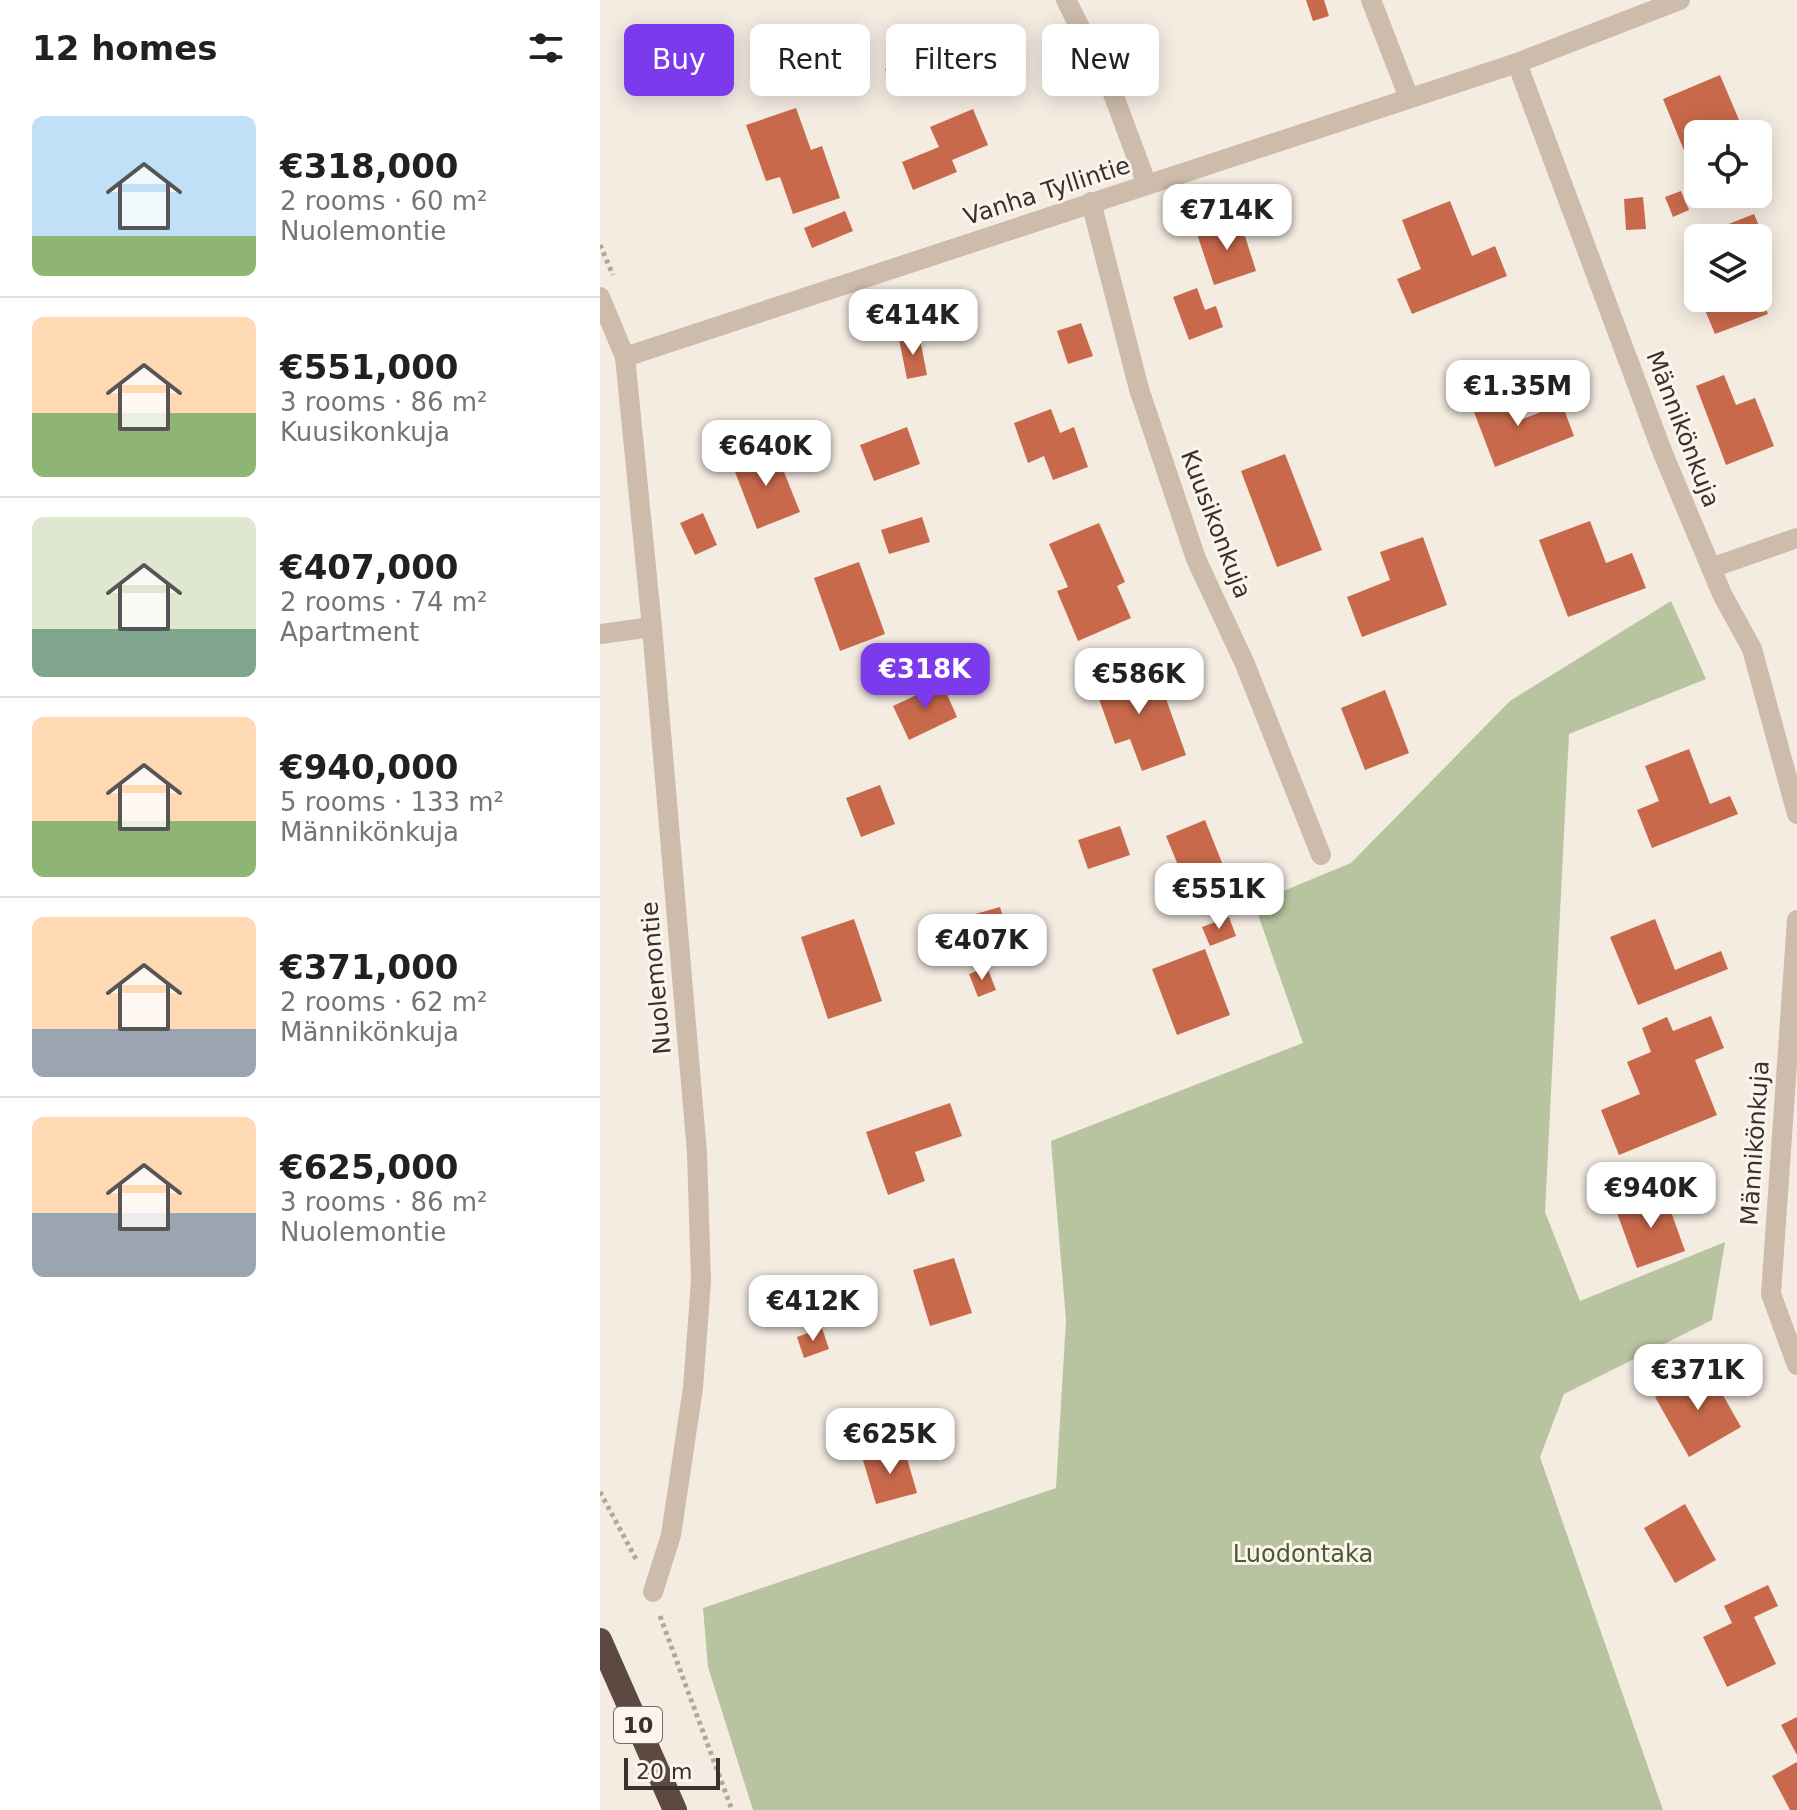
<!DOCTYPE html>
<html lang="en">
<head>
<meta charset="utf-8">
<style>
	:root { --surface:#fff; --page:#f6f6f6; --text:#202124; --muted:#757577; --line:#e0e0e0; --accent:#7c3aed }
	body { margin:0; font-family:"DejaVu Sans",sans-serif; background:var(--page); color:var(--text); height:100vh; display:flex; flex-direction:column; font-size:30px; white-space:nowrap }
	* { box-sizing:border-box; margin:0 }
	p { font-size:26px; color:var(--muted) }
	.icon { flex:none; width:44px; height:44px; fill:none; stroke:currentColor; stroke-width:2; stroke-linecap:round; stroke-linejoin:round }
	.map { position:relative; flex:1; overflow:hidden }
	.side { display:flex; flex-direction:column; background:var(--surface); width:600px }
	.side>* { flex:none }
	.guide { position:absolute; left:24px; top:24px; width:760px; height:72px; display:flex; gap:16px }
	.controls { position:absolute; left:1084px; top:120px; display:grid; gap:16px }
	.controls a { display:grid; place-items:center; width:88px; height:88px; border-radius:12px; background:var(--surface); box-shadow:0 4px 20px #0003; font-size:40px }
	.scale { position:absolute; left:24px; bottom:20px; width:96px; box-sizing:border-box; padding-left:8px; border:4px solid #3b302b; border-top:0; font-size:22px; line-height:28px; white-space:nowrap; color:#3b302b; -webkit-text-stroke:6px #fbf5ee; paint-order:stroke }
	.price { position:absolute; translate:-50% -68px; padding:0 18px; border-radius:16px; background:#fff; color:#222; font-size:26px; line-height:52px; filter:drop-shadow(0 2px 4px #0008) }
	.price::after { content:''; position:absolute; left:50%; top:48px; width:24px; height:18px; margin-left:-12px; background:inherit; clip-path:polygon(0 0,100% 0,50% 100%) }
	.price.on { background:var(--accent); color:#fff }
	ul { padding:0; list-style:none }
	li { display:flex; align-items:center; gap:24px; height:200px; padding:0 32px }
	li+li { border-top:2px solid var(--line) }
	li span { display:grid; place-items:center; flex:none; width:224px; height:160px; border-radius:12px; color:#555 }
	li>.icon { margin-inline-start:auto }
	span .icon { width:96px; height:96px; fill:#fffc; stroke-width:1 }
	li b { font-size:34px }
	h2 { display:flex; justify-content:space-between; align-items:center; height:96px; padding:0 32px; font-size:34px }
	.pill { padding:0 28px; border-radius:12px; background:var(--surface); box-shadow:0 4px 20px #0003; font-size:28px; line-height:72px }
	.pill.on { background:var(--accent); color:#fff }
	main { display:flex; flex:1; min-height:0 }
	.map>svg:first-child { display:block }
	.green { fill:#b8c4a0 }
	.building { fill:#c8694b }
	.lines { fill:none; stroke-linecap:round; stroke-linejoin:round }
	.path { stroke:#b9a596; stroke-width:5; stroke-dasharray:4 4; stroke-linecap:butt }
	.minor { stroke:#cdbbac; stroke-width:20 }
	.highway { stroke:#5c4a42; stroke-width:24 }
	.labels { text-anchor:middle; stroke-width:6; stroke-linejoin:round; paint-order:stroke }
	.shield { fill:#fbf5ee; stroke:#756b66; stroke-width:2 }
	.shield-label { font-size:22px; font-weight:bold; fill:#3b302b }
	.street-label { font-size:24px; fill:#3b302b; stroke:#fbf5ee }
	.park-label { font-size:24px; fill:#4a5a2e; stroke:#fbf5ee }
</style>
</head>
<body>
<main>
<section class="side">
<h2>12 homes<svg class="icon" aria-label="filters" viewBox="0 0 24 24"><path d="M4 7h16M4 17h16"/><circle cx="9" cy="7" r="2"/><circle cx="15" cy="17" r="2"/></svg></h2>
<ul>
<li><span style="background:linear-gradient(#bfe0f5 75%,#8fb573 0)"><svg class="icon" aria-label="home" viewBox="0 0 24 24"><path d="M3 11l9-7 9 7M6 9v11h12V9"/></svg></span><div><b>€318,000</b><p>2 rooms · 60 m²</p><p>Nuolemontie</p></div></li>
<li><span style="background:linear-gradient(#ffd9b3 60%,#8fb573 0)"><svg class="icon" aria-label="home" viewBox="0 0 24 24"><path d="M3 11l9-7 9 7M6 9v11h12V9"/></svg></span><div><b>€551,000</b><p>3 rooms · 86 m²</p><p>Kuusikonkuja</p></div></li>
<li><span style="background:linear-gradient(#dfe7d0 70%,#7fa58c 0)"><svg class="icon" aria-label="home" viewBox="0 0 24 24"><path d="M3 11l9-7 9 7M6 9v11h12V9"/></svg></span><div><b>€407,000</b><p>2 rooms · 74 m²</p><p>Apartment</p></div></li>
<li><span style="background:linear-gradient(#ffd9b3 65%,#8fb573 0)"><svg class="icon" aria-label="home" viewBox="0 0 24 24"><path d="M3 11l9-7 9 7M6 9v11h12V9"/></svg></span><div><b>€940,000</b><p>5 rooms · 133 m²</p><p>Männikönkuja</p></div></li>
<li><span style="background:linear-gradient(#ffd9b3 70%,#9aa5b1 0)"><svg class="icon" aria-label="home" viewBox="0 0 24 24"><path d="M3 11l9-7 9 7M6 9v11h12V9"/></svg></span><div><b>€371,000</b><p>2 rooms · 62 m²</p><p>Männikönkuja</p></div></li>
<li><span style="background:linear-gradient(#ffd9b3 60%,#9aa5b1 0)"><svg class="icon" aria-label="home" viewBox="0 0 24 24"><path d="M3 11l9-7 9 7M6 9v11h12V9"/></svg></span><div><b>€625,000</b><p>3 rooms · 86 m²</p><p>Nuolemontie</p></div></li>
</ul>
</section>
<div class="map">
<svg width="1197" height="1810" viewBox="0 0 1197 1810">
	<rect width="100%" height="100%" fill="#f4ebe1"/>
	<!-- green -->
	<path class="green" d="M1071 601 1106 679 969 734 945 1212 980 1301 1125 1242 1112 1320 964 1394 940 1457 1063 1810H153L108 1667 103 1608 456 1488 466 1320 451 1141 703 1043 654 903 751 863 910 701Z"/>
	<!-- building -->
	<g class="building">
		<path d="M706 0H724L729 16 713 21Z"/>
		<path d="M371 58 380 79 337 96 328 75Z"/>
		<path d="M302 61 314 89 297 96 285 69Z"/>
		<path d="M1120 75 1145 134H1098V147L1085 153 1063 99Z"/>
		<path d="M196 108 211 150 222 146 240 198 193 214 180 177 166 181 146 125Z"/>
		<path d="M373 109 388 145 352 160 357 172 313 190 302 162 339 147 330 127Z"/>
		<path d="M1081 191 1089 210 1073 217 1065 197Z"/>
		<path d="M1043 197 1046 229 1026 230 1024 199Z"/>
		<path d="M850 201 872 256 895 246 907 276 812 314 797 279 821 269 802 220Z"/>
		<path d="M245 211 253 231 212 248 204 228Z"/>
		<path d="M1154 214 1172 257 1158 262V238H1120L1116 229Z"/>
		<path d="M640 220 656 271 614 285 597 234Z"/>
		<path d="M597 288 605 310 616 306 623 327 589 340 573 297Z"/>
		<path d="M1158 290 1168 314 1115 334 1100 298H1158Z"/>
		<path d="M481 323 493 356 468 364 457 331Z"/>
		<path d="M319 334 327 375 307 379 299 339Z"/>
		<path d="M1124 375 1136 405 1155 398 1174 446 1126 465 1096 386Z"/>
		<path d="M911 388 923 419 962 404 974 436 895 467 871 404Z"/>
		<path d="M451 409 460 433 474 427 488 467 453 480 444 456 428 463 414 423Z"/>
		<path d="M307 427 320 464 274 481 260 445Z"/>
		<path d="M174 447 200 512 157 529 132 464Z"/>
		<path d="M685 454 722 550 677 567 641 471Z"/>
		<path d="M103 513 117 545 95 555 80 523Z"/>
		<path d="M322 517 330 542 289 554 281 530Z"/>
		<path d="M990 521 1006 563 1032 553 1046 588 968 617 939 540Z"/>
		<path d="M499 523 525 582 517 586 531 618 478 641 457 591 468 587 449 544Z"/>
		<path d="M823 537 847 605 762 637 747 597 790 580 780 552Z"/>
		<path d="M259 562 285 634 240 651 214 578Z"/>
		<path d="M539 662 547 686 560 682 586 755 542 771 530 739 515 744 492 679Z"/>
		<path d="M342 683 357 717 309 740 293 706Z"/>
		<path d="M785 690 809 753 765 770 741 708Z"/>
		<path d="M1089 749 1110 804 1130 796 1138 814 1052 848 1037 810 1059 801 1045 766Z"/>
		<path d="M280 785 295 824 261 837 246 798Z"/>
		<path d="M605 820 630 883 592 899 566 836Z"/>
		<path d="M520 826 530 855 488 869 478 840Z"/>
		<path d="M400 907 414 951 386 959 372 915Z"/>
		<path d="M629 917 636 936 610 946 602 927Z"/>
		<path d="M254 919 282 1001 228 1019 201 937Z"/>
		<path d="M1055 919 1075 970 1121 951 1128 969 1038 1005 1010 937Z"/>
		<path d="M605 949 630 1015 577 1035 552 969Z"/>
		<path d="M387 967 396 990 378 997 369 974Z"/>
		<path d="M1111 1016 1124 1048 1095 1060 1117 1115 1019 1155 1001 1110 1040 1094 1027 1062 1051 1052 1042 1028 1067 1017 1073 1031Z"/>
		<path d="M350 1103 362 1136 315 1152 325 1181 288 1195 266 1132Z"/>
		<path d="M1064 1192 1085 1251 1037 1268 1016 1210Z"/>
		<path d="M354 1258 372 1313 330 1326 313 1270Z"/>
		<path d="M222 1328 229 1349 204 1358 197 1337Z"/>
		<path d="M1107 1367 1141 1427 1089 1457 1055 1397Z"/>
		<path d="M304 1448 317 1493 276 1504 263 1460Z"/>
		<path d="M1085 1504 1116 1560 1075 1583 1044 1528Z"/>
		<path d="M1168 1585 1178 1606 1154 1617 1176 1664 1127 1687 1103 1637 1132 1623 1124 1606Z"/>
		<path d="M1197 1717V1755L1181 1725Z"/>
		<path d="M1197 1762V1810H1190L1172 1776Z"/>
	</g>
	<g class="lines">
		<!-- path -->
		<g class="path">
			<path d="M0 245 13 275"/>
			<path d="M0 1492 36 1559"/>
			<path d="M60 1616 132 1810"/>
		</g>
		<!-- minor -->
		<g class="minor">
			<path d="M466 0 512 91 547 185"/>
			<path d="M771 0 809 98"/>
			<path d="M917 63 1062 451 1122 594 1152 649 1197 814"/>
			<path d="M491 202 539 389 596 559 645 664 721 855"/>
			<path d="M0 297 25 357 52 627 97 1153 101 1281 93 1388 71 1535 53 1592"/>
			<path d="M25 357 917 63 1080 0"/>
			<path d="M1111 568 1197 538"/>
			<path d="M0 634 52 627"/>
			<path d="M1197 920 1171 1294 1197 1365"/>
		</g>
		<!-- highway -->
		<path class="highway" d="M0 1640 75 1810"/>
	</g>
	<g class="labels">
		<!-- shield labels -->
		<rect class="shield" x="14" y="1707" width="48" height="36" rx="6"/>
		<g class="shield-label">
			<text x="38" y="1733">10</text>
		</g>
		<!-- street labels -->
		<g class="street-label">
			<text transform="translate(447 191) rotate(-18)" y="8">Vanha Tyllintie</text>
			<text transform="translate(1083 429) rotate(69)" y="8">Männikönkuja</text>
			<text transform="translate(616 524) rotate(69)" y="8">Kuusikonkuja</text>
			<text transform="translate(56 978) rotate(-95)" y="8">Nuolemontie</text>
			<text transform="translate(1155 1143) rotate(-86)" y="8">Männikönkuja</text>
		</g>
		<!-- park labels -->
		<g class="park-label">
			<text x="703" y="1562">Luodontaka</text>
		</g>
	</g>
</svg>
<div class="controls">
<a><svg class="icon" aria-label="locate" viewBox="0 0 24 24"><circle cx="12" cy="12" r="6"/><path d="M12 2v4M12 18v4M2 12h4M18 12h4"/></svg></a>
<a><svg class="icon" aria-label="layers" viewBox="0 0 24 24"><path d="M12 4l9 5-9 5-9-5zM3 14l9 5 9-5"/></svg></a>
</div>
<div class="scale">20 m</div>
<b class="price" style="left:627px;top:252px">€714K</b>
<b class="price" style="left:313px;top:357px">€414K</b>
<b class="price" style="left:918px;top:428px">€1.35M</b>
<b class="price" style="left:166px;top:488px">€640K</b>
<b class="price on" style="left:325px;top:711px">€318K</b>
<b class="price" style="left:539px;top:716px">€586K</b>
<b class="price" style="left:619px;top:931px">€551K</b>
<b class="price" style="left:382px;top:982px">€407K</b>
<b class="price" style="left:1051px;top:1230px">€940K</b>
<b class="price" style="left:213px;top:1343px">€412K</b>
<b class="price" style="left:1098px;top:1412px">€371K</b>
<b class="price" style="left:290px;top:1476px">€625K</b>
<div class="guide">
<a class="pill on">Buy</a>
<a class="pill">Rent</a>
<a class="pill">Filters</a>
<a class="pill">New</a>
</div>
</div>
</main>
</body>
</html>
